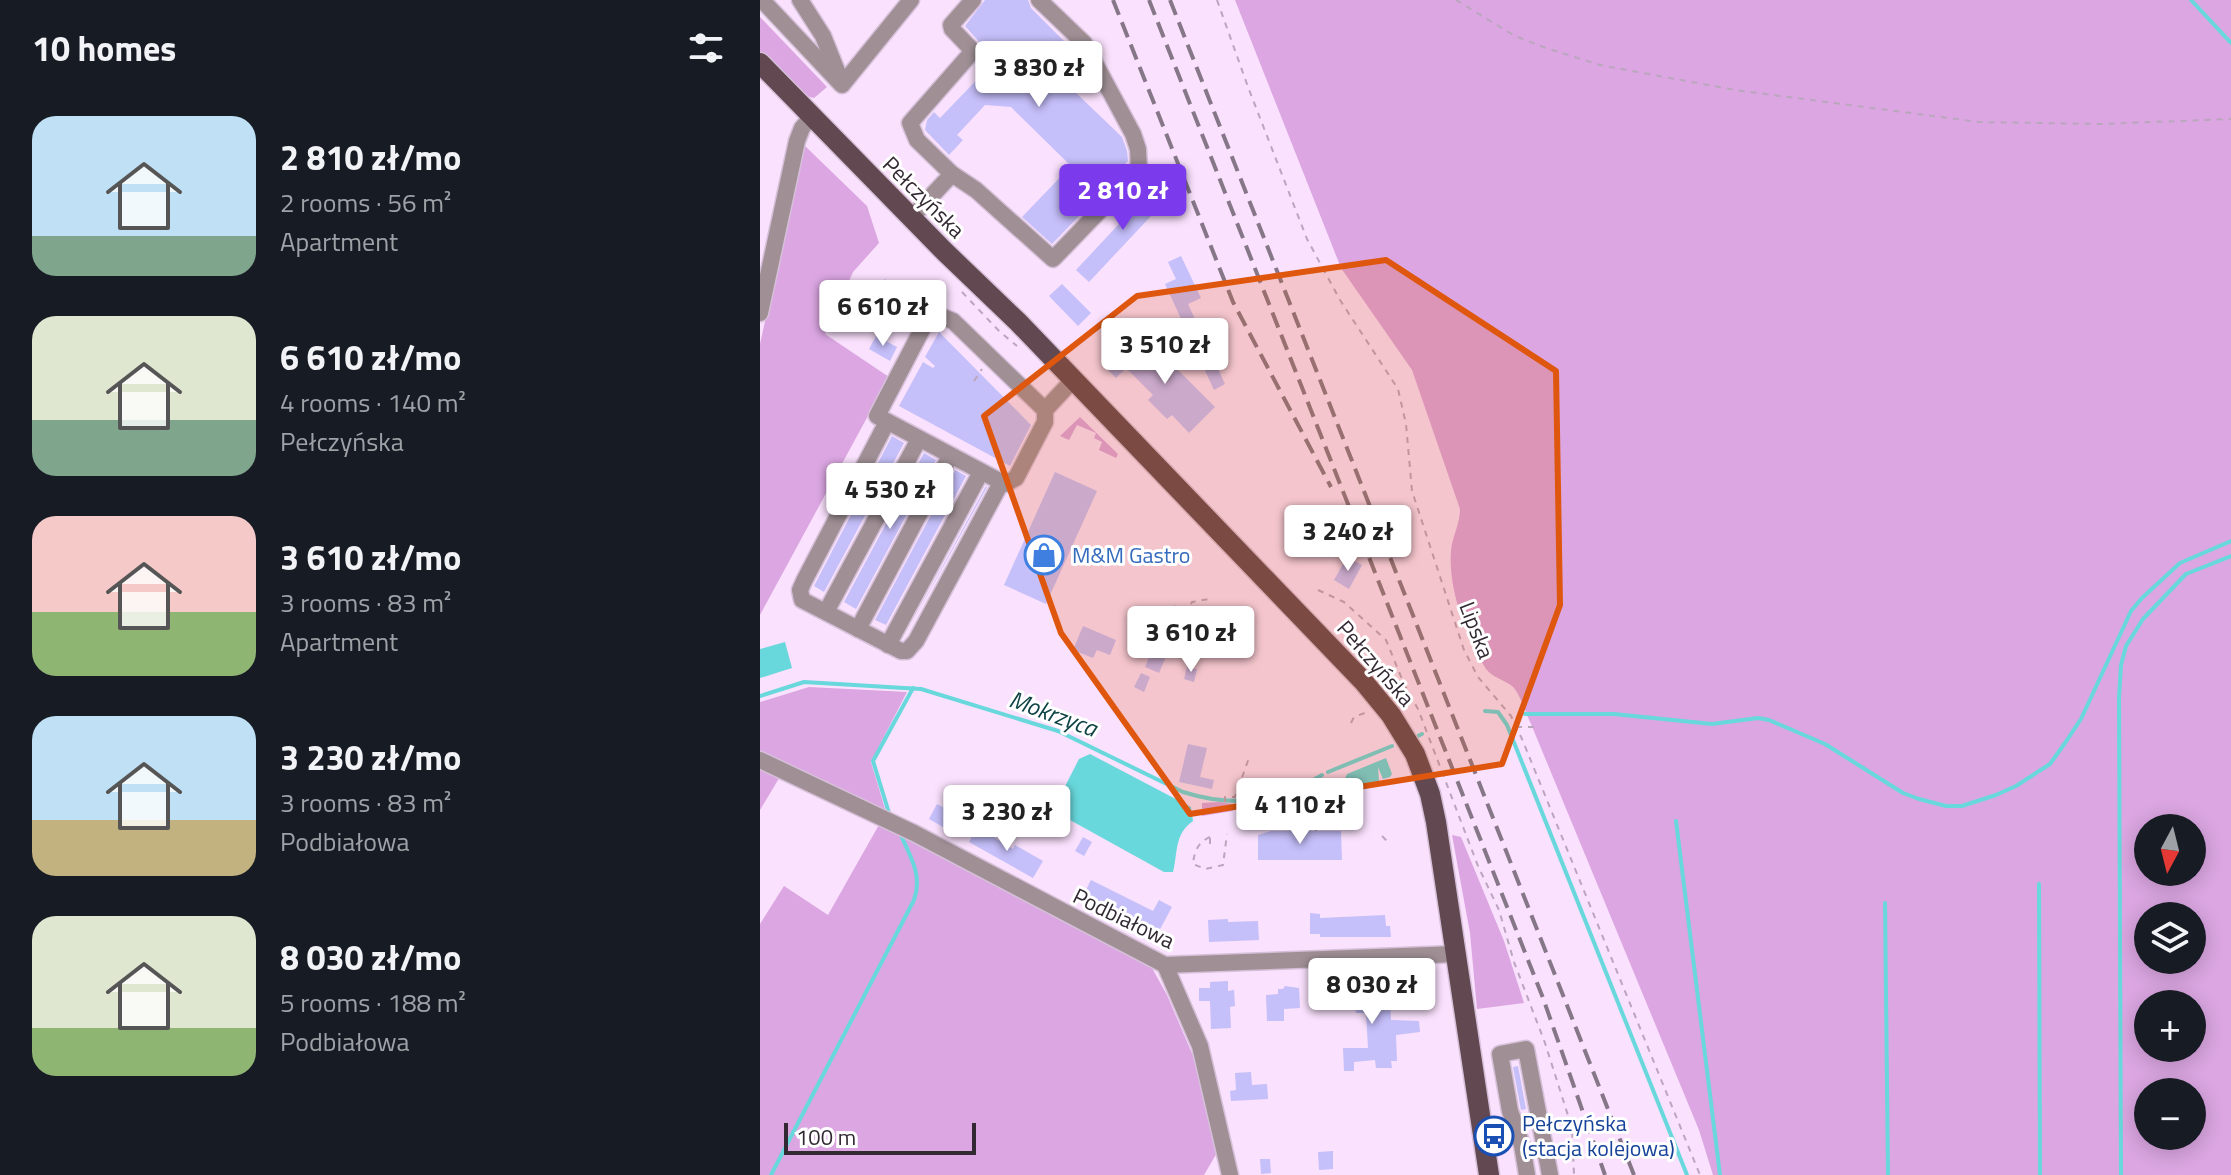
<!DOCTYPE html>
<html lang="en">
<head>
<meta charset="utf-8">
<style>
	:root { --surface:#171b24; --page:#20242c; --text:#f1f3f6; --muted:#9ea1a6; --accent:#7c3aed }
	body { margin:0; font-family:"Titillium Web",sans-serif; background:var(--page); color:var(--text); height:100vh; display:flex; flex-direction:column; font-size:30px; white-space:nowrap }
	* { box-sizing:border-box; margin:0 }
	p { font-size:26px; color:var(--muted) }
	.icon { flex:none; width:44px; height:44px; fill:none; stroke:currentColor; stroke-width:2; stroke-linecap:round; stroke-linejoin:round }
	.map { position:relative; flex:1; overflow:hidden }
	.side { display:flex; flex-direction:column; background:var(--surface); width:760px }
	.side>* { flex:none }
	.needle { width:52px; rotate:187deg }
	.controls { position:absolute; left:1374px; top:814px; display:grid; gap:16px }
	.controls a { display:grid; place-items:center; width:72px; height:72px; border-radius:50%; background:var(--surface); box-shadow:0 4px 20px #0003; font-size:40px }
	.scale { position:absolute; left:24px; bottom:20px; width:192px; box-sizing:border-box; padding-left:8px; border:4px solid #322933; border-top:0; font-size:22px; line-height:28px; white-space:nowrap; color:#322933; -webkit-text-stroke:6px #fff; paint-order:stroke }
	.price { position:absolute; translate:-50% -68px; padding:0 18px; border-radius:8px; background:#fff; color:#222; font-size:26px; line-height:52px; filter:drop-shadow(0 2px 4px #0008) }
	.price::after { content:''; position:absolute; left:50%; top:48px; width:24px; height:18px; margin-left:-12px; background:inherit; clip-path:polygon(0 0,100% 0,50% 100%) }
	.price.current { background:var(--accent); color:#fff }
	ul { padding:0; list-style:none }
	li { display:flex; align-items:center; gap:24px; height:200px; padding:0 32px }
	li span { display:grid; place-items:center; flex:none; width:224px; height:160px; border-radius:24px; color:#555 }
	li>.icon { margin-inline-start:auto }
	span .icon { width:96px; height:96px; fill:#fffc; stroke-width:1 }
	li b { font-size:34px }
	h2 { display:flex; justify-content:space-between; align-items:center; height:96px; padding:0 32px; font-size:34px }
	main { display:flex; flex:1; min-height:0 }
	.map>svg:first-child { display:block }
	.green { fill:#dba6e2; fill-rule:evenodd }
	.water { fill:#68d8dc }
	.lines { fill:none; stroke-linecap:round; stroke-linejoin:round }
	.stream { stroke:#68d8dc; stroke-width:4 }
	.building { fill:#c5bffa }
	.minor-casing { stroke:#d6c0d9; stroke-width:19 }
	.major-casing { stroke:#d6c0d9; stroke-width:23 }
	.path { stroke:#baa6bd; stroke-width:2; stroke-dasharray:6 6; stroke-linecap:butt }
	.minor { stroke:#a09096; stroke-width:16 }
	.major { stroke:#624851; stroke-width:20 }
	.rail { stroke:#867788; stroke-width:4; stroke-dasharray:16 8; stroke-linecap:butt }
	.marked { fill:#df570e; fill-opacity:0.2; stroke:#df570e; stroke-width:6; stroke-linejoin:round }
	.labels { text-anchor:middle; stroke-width:6; stroke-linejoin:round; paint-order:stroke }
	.street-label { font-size:22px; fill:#322933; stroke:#fff }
	.shop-label { font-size:22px; fill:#366cbe; stroke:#fff; text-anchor:start }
	.transit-label { font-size:22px; fill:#164399; stroke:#fff; text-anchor:start }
	.water-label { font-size:24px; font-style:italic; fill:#0e4345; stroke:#fff }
</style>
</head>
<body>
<main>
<section class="side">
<h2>10 homes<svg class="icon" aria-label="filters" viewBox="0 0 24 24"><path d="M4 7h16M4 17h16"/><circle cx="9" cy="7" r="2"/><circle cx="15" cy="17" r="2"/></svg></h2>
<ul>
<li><span style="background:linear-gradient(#bfe0f5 75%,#7fa58c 0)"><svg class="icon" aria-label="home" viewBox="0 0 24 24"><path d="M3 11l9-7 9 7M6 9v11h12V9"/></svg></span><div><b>2 810 zł/mo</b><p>2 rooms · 56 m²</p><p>Apartment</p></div></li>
<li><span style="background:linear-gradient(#dfe7d0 65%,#7fa58c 0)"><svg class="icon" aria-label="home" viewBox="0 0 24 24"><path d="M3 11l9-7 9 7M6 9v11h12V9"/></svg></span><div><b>6 610 zł/mo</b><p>4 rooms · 140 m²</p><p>Pełczyńska</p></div></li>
<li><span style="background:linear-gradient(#f6c9c9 60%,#8fb573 0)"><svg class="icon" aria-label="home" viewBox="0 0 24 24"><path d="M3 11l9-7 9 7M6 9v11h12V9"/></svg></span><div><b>3 610 zł/mo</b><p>3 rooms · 83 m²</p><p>Apartment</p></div></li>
<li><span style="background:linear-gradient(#bfe0f5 65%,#c2b280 0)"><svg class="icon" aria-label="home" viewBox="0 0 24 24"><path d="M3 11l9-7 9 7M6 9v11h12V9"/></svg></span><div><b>3 230 zł/mo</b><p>3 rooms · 83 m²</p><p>Podbiałowa</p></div></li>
<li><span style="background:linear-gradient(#dfe7d0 70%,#8fb573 0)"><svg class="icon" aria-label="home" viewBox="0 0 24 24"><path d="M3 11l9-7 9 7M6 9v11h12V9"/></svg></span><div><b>8 030 zł/mo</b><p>5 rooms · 188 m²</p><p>Podbiałowa</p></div></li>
</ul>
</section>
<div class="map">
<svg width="1471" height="1175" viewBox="0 0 1471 1175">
	<rect width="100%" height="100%" fill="#fae1fd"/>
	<!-- green -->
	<g class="green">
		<path d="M475 0H1471V1175H953L939 1130 771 724C766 714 760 693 752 686 743 679 733 678 726 669 706 638 688 589 691 551 692 537 700 524 700 509L652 370 581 268ZM1388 828H1432V872H1388ZM1388 916H1432V960H1388ZM1388 1004H1432V1048H1388ZM1388 1092H1432V1136H1388Z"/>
		<path d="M0 17 67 87 54 98 46 96 0 53Z"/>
		<path d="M44 145 107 206 119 243 93 272 65 334 129 377 0 615V344Z"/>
		<path d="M320 417 358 454 356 458 339 450 342 442 334 438 336 433 317 425 309 440 300 436Z"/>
		<path d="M49 687 147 692 111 762 126 812 80 789 0 753V702Z"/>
		<path d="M0 766 21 775 0 810Z"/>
		<path d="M460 802 472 804 473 811 442 816V803Z"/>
		<path d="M120 823 339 937 392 968 407 995 440 1072 458 1151 444 1175H0V924L24 886 68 915Z"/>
		<path d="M692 835 701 837 744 941 764 1003 717 1009 710 933Z"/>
	</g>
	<!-- water -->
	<g class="water">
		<path d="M25 642 32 668 0 678V649Z"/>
		<path d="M330 754 431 807 433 821C414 834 418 853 413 872H404L301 815 296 804 319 759Z"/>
		<path d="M626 758 632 774 630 777 623 779 618 767 619 781C607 784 593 792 584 781L587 774Z"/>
	</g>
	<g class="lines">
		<!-- stream -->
		<g class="stream">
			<path d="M1431 0 1471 43"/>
			<path d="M0 696 44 682 161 689 298 731 423 792C474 808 517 803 562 775"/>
			<path d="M725 711 738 712 747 725 927 1175"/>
			<path d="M765 714H854L952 724 998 718 1009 720 1065 744 1143 793 1159 799 1186 806H1202L1236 795 1256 786 1290 764 1305 743 1321 719 1371 611 1382 598 1420 563 1471 541"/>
			<path d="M658 736 662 734"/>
			<path d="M568 772 632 746"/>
			<path d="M129 813 113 761 153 688"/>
			<path d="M916 821 960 1175"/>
			<path d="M1279 884 1280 1175"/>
			<path d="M1125 903 1128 1175"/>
			<path d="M11 1175 154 900C163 875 150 856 140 833"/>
			<path d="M1361 1175 1359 697 1361 665 1366 646 1383 619 1426 574 1471 556"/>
		</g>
	</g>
	<!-- building -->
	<g class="building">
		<path d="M225 0H268L271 8 319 56 328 74 313 90 362 137 367 151 368 161 359 170 362 172 292 244 262 217 311 166 251 107 225 105 197 135 203 140 189 155 165 130 167 120 174 112 180 118 232 64 223 55 221 44 205 26Z"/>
		<path d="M400 180 407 199 329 282 316 270Z"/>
		<path d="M421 256 441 298 428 304 465 384 454 390 405 284 416 279 408 262Z"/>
		<path d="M125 279 156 308 136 329 123 316 125 313 108 297Z"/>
		<path d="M302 284 331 313 318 326 289 296Z"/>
		<path d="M179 332 271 425 250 466 139 406 163 362 173 368 175 366 165 357Z"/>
		<path d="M116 336 137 347 130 361 109 349Z"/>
		<path d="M388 340 455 407 429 433 412 415 407 419 388 400 393 395 366 368 356 378 343 365 353 355 363 365Z"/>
		<path d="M132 436 144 443 64 592 54 586Z"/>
		<path d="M164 453 176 460 96 609 84 602Z"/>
		<path d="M195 470 206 476 126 625 115 620Z"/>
		<path d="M295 472 337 491 286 604 244 585Z"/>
		<path d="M226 486 227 487 145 636Z"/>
		<path d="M587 557 602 565 589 589 574 580Z"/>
		<path d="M414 605 439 616 431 633 407 621Z"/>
		<path d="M323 626 356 640 350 655 337 650 333 658 313 650Z"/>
		<path d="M397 639 411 645 399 673 385 667Z"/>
		<path d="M427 667 437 669 434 682 424 679Z"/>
		<path d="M381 673 390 677 384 692 374 687Z"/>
		<path d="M428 744 447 748 440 777 454 780 452 789 419 782Z"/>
		<path d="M177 804 198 815 190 831 169 819Z"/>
		<path d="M223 812 233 817 228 827 217 821Z"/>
		<path d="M217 827 253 849 255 845 283 861 273 878 209 842Z"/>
		<path d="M511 831H581L582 860H498V835Z"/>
		<path d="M323 837 332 842 324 856 315 851Z"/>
		<path d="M331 880 393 911 399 900 412 907 399 931 387 924 385 928 322 898Z"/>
		<path d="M550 913 560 914V918L625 915 626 926H630L631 937H560V934H550Z"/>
		<path d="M468 919V922L498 921 499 940 449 942 448 920Z"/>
		<path d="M594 976V986L600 985 601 1000 616 999 619 993 624 998H630L631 1020 659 1021 660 1032 636 1035 637 1061H631L632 1068H616L615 1060 594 1062V1071H584L583 1048H608L606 1013H596L595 1007 573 1008V993L577 992V978Z"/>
		<path d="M468 981V991L474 990 475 1006 470 1007 471 1028 451 1029 450 1001H439V988H450V982Z"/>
		<path d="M525 986 539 988 540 1008 524 1009V1021H507L506 995 518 994V989H523Z"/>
		<path d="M758 1066 766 1109 761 1110 753 1067Z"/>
		<path d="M491 1072 492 1085 507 1084 508 1099 471 1101 470 1091 476 1090 475 1073Z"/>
		<path d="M573 1151V1169L559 1170 558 1152Z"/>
		<path d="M500 1159H510L511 1173 501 1174Z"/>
	</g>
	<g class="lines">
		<defs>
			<g id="minor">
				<path d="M2 0 82 85 151 0"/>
				<path d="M40 0 63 36 79 76"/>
				<path d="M213 0 191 25 192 29 213 51 150 123 157 140 192 174 216 190 293 259 379 170 378 149 373 134 324 43 279 0"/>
				<path d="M151 218 192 174"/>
				<path d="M0 313 37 141 42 128 52 116"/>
				<path d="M285 410V422L256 478 245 484 117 416 167 320 178 315 193 321 285 410 312 381"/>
				<path d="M127 422 44 581 40 590 42 600 141 651H147L156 641 241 483"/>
				<path d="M66 612 159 439"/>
				<path d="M98 629 190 456"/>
				<path d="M128 645 221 472"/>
				<path d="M0 760 154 833 405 965 696 954"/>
				<path d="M405 965 440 1046 470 1175"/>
				<path d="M767 1175 762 1145 750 1111 740 1054 766 1049 790 1175"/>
			</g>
			<path id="major" d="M0 63 184 251 258 322 603 681 631 715 655 754 670 794 676 822 729 1175"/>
		</defs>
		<!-- minor casing -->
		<use href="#minor" class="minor-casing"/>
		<!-- major casing -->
		<use href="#major" class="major-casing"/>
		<!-- path -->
		<g class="path">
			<path d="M457 0 488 87 547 239 580 300 638 389 646 424 652 491 704 650 718 677 751 716 762 739 940 1175"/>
			<path d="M696 0 755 36 786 48 840 65 975 90 1219 122 1341 124 1471 119"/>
			<path d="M202 292 240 332 257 346"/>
			<path d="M214 381 222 369"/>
			<path d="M558 590 584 602 626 640 644 684 658 709 718 866 739 910 754 962 785 1043 812 1128 814 1175"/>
			<path d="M426 615 432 602 449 599"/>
			<path d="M591 723 594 717 607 712"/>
			<path d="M756 727H779"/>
			<path d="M465 802V797H475L490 755"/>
			<path d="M526 820V831"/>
			<path d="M556 831V821"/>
			<path d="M622 836 627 841"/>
			<path d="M450 837C438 842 434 852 433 864L445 869 463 865 467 834"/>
			<path d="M450 838V847"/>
		</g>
		<!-- minor -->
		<use href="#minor" class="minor"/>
		<!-- major -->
		<use href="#major" class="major"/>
		<!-- rail -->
		<g class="rail">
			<path d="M353 0 473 302 571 487"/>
			<path d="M389 0 783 998 845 1175"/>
			<path d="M410 0 874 1175"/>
		</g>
	</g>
	<!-- marked area -->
	<path class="marked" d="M626 260 796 371 800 605 742 764 430 814 301 633 224 416 377 296Z"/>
	<!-- icons -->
	<defs>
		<symbol id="shop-ring" viewBox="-11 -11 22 22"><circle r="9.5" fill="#fff" stroke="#3f7fe0" stroke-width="1.5"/><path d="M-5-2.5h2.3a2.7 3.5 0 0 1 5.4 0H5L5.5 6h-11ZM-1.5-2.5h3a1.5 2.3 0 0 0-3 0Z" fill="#3f7fe0"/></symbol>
		<symbol id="bus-ring" viewBox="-11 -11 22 22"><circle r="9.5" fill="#fff" stroke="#1a4fb4" stroke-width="1.5"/><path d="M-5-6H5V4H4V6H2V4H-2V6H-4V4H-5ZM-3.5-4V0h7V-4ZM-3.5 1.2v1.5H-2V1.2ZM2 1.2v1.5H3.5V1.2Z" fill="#1a4fb4"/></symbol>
	</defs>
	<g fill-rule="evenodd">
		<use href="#shop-ring" x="262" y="533" width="44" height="44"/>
		<use href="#bus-ring" x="712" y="1114" width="44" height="44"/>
	</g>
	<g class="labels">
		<!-- street labels -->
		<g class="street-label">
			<text transform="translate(164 197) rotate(45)" y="8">Pełczyńska</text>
			<text transform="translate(717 630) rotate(69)" y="8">Lipska</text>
			<text transform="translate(616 663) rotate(49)" y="8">Pełczyńska</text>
			<text transform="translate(364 918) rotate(26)" y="8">Podbiałowa</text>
		</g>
		<!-- shop labels -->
		<g class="shop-label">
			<text x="312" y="563">M&amp;M Gastro</text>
		</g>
		<!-- transit labels -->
		<g class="transit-label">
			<text x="762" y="1131">Pełczyńska<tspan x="762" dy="25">(stacja kolejowa)</tspan></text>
		</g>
		<!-- water labels -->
		<g class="water-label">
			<text transform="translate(293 714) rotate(20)" y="8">Mokrzyca</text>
		</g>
	</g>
</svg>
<div class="controls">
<a><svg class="needle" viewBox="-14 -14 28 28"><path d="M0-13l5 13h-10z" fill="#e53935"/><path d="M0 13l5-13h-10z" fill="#9ea1a6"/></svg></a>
<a><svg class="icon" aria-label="layers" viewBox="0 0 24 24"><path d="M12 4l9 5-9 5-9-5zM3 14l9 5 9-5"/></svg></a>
<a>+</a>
<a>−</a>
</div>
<div class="scale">100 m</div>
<b class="price" style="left:279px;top:109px">3 830 zł</b>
<b class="price current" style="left:363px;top:232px">2 810 zł</b>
<b class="price" style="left:123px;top:348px">6 610 zł</b>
<b class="price" style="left:405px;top:386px">3 510 zł</b>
<b class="price" style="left:130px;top:531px">4 530 zł</b>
<b class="price" style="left:588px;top:573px">3 240 zł</b>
<b class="price" style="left:431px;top:674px">3 610 zł</b>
<b class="price" style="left:540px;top:846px">4 110 zł</b>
<b class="price" style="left:247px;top:853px">3 230 zł</b>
<b class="price" style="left:612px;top:1026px">8 030 zł</b>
</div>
</main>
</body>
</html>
